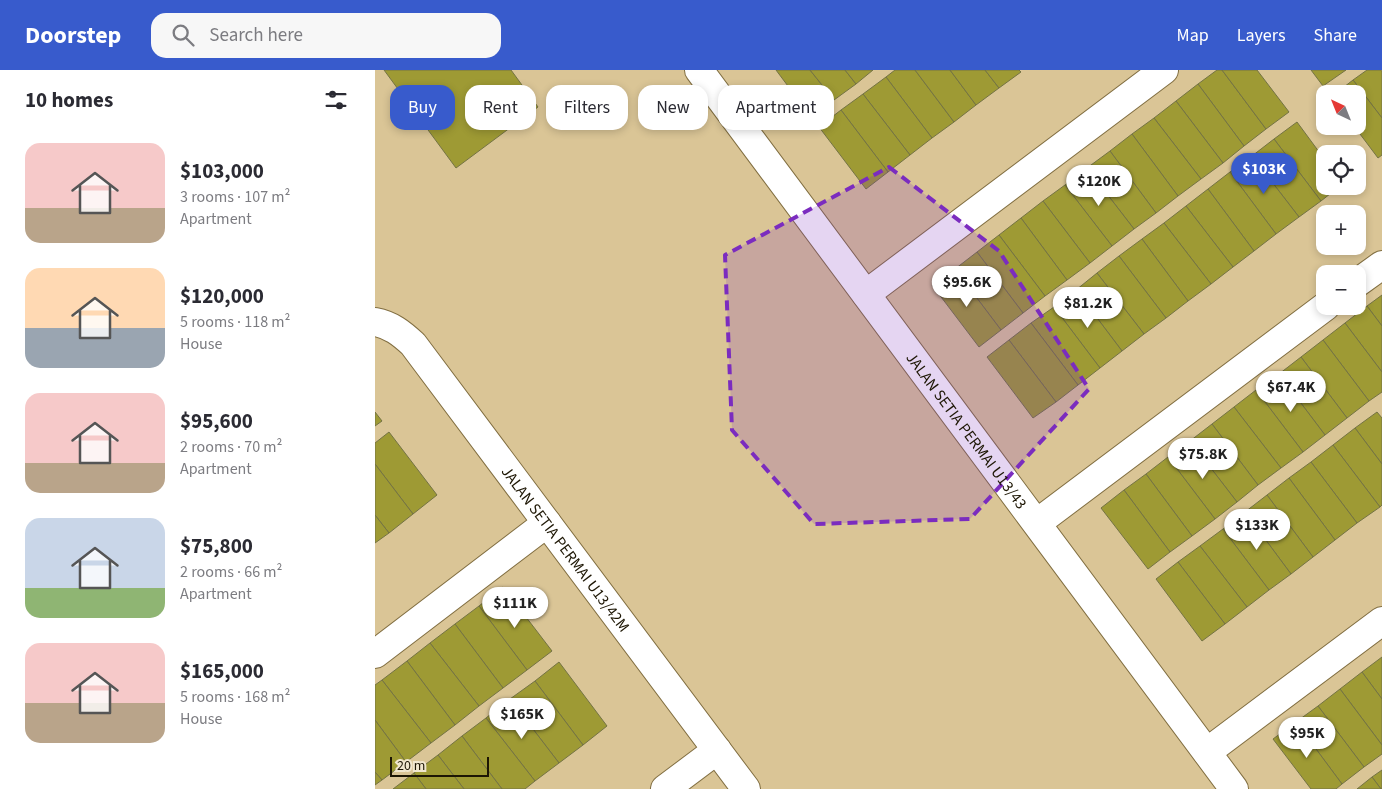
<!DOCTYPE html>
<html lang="en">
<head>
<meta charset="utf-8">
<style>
	:root { --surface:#fff; --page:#f7f7f7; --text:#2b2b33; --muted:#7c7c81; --accent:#385bcc }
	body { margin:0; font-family:"Source Sans 3",sans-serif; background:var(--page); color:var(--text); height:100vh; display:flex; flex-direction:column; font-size:19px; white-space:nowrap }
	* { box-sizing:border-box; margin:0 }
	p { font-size:16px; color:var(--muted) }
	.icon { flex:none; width:28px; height:28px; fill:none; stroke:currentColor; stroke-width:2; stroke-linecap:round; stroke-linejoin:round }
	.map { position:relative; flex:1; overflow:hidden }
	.sheet { display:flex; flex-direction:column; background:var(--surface); width:375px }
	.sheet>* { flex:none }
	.guide { position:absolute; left:15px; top:15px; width:475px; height:45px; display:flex; gap:10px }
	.needle { width:32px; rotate:317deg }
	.buttons { position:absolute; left:941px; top:15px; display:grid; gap:10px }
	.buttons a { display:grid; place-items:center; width:50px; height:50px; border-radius:10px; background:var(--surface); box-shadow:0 2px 8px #0003; font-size:25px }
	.scale { position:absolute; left:15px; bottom:12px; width:99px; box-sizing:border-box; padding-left:5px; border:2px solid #1d1604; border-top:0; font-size:14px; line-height:18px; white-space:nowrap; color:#1d1604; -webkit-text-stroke:4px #f1e7cf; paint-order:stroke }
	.price { position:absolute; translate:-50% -42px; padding:0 11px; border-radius:18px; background:#fff; color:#222; font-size:16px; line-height:32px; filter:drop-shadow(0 1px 2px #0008) }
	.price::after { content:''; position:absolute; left:50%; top:30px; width:15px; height:11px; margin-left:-8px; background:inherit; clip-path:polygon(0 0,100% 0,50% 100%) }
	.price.selected { background:var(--accent); color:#fff }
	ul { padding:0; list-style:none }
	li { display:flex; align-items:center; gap:15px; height:125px; padding:0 25px }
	li span { display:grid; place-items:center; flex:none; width:140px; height:100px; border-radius:15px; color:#555 }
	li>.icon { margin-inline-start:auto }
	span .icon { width:60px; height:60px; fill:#fffc; stroke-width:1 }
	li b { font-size:21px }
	h2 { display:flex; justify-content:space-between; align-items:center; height:60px; padding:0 25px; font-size:21px }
	.pill { padding:0 18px; border-radius:15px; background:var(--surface); box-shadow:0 2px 8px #0003; font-size:18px; line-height:45px }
	.pill.selected { background:var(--accent); color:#fff }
	header { display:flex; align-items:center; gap:30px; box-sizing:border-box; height:70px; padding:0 25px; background:var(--accent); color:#fff }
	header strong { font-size:24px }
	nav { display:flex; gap:28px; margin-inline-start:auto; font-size:18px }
	.search { width:350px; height:45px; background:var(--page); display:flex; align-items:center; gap:12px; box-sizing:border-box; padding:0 18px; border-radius:15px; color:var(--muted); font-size:19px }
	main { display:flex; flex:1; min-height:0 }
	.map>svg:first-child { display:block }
	.building { fill:#9e9a34; stroke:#747344 }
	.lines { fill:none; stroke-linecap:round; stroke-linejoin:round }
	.street-casing { stroke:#816e41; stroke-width:30 }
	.street { stroke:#fff; stroke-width:28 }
	.marked { fill:#7b2cbf; fill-opacity:0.2; stroke:#7b2cbf; stroke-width:4; stroke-dasharray:10 6; stroke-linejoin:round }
	.labels { text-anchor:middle; stroke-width:4; stroke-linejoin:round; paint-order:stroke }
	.street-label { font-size:16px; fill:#1d1604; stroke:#f1e7cf }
</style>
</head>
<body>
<header>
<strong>Doorstep</strong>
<div class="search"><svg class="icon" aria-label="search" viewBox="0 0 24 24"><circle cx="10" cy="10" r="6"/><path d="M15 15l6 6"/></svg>Search here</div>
<nav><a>Map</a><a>Layers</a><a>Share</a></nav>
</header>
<main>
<section class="sheet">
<h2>10 homes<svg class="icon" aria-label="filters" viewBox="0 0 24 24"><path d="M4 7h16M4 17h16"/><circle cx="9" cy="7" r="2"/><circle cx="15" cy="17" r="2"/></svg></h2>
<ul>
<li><span style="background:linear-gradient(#f6c9c9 65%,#b9a48a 0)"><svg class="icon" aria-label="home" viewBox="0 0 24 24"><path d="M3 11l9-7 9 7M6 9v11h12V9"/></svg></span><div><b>$103,000</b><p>3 rooms · 107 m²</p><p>Apartment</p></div></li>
<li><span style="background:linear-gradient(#ffd9b3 60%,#9aa5b1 0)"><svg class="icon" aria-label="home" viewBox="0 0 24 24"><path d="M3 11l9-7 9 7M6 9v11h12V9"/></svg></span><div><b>$120,000</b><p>5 rooms · 118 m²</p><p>House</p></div></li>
<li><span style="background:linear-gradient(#f6c9c9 70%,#b9a48a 0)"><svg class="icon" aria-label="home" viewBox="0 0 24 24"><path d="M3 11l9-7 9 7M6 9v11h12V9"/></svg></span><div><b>$95,600</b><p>2 rooms · 70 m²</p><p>Apartment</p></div></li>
<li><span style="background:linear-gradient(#c9d6e8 70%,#8fb573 0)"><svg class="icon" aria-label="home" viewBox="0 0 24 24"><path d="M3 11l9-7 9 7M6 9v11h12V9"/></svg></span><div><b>$75,800</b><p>2 rooms · 66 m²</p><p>Apartment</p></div></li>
<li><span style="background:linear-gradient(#f6c9c9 60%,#b9a48a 0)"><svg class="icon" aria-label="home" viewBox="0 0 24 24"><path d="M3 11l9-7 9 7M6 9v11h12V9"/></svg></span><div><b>$165,000</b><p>5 rooms · 168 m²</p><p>House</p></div></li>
</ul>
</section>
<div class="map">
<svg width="1007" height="719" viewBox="0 0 1007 719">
	<rect width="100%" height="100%" fill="#dac596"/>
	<!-- building -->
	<g class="building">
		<path d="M9 0H136L163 37 81 98Z"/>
		<path d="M401 0H435L459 30 436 47Z"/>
		<path d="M435 0H470L481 14 459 30Z"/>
		<path d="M470 0H498L481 14Z"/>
		<path d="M520 0H540L579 52 557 68 511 7Z"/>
		<path d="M540 0H575L601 35 579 52Z"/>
		<path d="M575 0H610L624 18 601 35Z"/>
		<path d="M610 0H644L646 2 624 18Z"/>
		<path d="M842 0H847L891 59 869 76 823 14Z"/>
		<path d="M847 0H882L914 42 891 59Z"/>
		<path d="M936 0H971L948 16Z"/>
		<path d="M992 0H1006L1007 2V48L978 10Z"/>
		<path d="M511 7 557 68 535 85 488 24Z"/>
		<path d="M978 10 1007 48V85L1003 88 979 56H982V24H960Z"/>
		<path d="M823 14 869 76 848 93 801 31Z"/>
		<path d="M488 24 535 85 513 102 466 40Z"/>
		<path d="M801 31 848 93 826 109 779 48Z"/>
		<path d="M466 40 513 102 491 119 444 57Z"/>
		<path d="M779 48 826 109 803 126 757 64Z"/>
		<path d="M922 52 950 90V116H965L946 131 899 69Z"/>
		<path d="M757 64 803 126 781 143 735 81Z"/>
		<path d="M899 69 946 131 924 147 877 86Z"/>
		<path d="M735 81 781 143 759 159 712 98Z"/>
		<path d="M877 86 924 147 901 164 855 102Z"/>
		<path d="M712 98 759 159 737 176 690 115Z"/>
		<path d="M855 102 901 164 879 181 833 119Z"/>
		<path d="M690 115 737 176 715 193 668 131Z"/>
		<path d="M833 119 879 181 858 197 811 136Z"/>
		<path d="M668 131 715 193 692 210 646 148Z"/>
		<path d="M811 136 858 197 836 214 789 153Z"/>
		<path d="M646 148 692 210 670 226 624 165Z"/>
		<path d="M789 153 836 214 813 231 767 169Z"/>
		<path d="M624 165 670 226 648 243 602 182Z"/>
		<path d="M767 169 813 231 791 248 744 186Z"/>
		<path d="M602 182 648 243 626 260 580 199Z"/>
		<path d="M744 186 791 248 769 264 722 203Z"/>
		<path d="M580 199 626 260 604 277 557 215Z"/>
		<path d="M722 203 769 264 747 281 701 220Z"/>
		<path d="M701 220 747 281 725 298 679 237Z"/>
		<path d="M1007 225V256L992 236Z"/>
		<path d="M992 236 1007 256V302L970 253Z"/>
		<path d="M679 237 725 298 703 315 656 253Z"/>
		<path d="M656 253 703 315 681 332 634 270Z"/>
		<path d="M970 253 1007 302V322L994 331 948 270Z"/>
		<path d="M634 270 681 332 658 348 612 287Z"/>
		<path d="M948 270 994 331 972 348 926 287Z"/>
		<path d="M926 287 972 348 950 365 904 304Z"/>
		<path d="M904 304 950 365 928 382 881 320Z"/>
		<path d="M881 320 928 382 906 398 859 337Z"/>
		<path d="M859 337 906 398 883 415 837 354Z"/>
		<path d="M0 342 7 351 0 356Z"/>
		<path d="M1002 342 1007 348V394L980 358Z"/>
		<path d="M837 354 883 415 862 432 815 371Z"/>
		<path d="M980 358 1007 394V435L1005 437 958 375Z"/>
		<path d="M14 362 62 425 38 444 0 394V373Z"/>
		<path d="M815 371 862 432 840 449 793 387Z"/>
		<path d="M958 375 1005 437 982 453 936 392Z"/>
		<path d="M793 387 840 449 817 466 771 404Z"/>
		<path d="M936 392 982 453 960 470 914 408Z"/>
		<path d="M0 394 38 444 14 463 0 445Z"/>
		<path d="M771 404 817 466 795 482 749 420Z"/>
		<path d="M914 408 960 470 938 487 892 425Z"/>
		<path d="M749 420 795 482 773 499 726 438Z"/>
		<path d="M892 425 938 487 916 504 870 442Z"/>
		<path d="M870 442 916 504 894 520 848 459Z"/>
		<path d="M0 445 14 463 0 473Z"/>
		<path d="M848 459 894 520 872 537 825 476Z"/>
		<path d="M825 476 872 537 850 554 803 492Z"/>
		<path d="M803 492 850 554 827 571 781 509Z"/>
		<path d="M128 517 177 581 152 600 104 536Z"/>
		<path d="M104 536 152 600 128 618 80 554Z"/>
		<path d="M80 554 128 618 104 636 55 573Z"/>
		<path d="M55 573 104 636 80 655 32 591Z"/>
		<path d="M1007 587V629L987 602Z"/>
		<path d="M32 591 80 655 56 673 7 610Z"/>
		<path d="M184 592 232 656 208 675 160 611Z"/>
		<path d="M987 602 1007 629V675L965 619Z"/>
		<path d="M7 610 56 673 31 692 0 650V615Z"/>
		<path d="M160 611 208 675 184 693 135 629Z"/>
		<path d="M965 619 1007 675V684L989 697 943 636Z"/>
		<path d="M135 629 184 693 160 711 111 648Z"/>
		<path d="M943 636 989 697 967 714 921 652Z"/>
		<path d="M111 648 160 711 150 719H127L87 666Z"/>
		<path d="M0 650 31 692 7 710 0 702Z"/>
		<path d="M921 652 967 714 961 719H936L898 669Z"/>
		<path d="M87 666 127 719H89L63 685Z"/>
		<path d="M63 685 89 719H51L39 703Z"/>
		<path d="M1007 700V719H1006L997 707Z"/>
		<path d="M0 702 7 710 0 715Z"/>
		<path d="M39 703 51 719H18Z"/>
		<path d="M997 707 1006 719H982Z"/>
	</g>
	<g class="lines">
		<defs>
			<g id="street">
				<path id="s1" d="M324 0 859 719"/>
				<path d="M982 213 1007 195"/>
				<path d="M491 224 789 0"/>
				<path id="s2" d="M0 252C16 255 26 263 38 274L371 719"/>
				<path d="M662 453 951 236"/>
				<path d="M0 584 172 453"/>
				<path d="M832 682 1007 551"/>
				<path d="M290 719 342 680"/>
			</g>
		</defs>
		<!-- street casing -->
		<use href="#street" class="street-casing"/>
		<!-- street -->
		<use href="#street" class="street"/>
	</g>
	<!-- marked area -->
	<path class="marked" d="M514 97 624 181 714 319 595 449 439 454 357 360 350 185Z"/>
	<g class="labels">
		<!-- street labels -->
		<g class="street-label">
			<text dy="6" stroke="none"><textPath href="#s1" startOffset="449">JALAN SETIA PERMAI U13/43</textPath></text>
			<text dy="6" stroke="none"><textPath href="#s2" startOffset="300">JALAN SETIA PERMAI U13/42M</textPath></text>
		</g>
	</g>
</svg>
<div class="buttons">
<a><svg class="needle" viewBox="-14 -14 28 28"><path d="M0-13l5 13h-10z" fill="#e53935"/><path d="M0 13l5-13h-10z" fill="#7c7c81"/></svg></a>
<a><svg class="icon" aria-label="locate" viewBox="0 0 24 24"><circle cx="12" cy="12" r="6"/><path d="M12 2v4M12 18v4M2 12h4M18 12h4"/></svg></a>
<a>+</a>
<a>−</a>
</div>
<div class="scale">20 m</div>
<b class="price selected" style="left:889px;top:125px">$103K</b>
<b class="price" style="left:724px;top:137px">$120K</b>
<b class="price" style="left:592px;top:238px">$95.6K</b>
<b class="price" style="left:713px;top:259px">$81.2K</b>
<b class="price" style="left:916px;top:343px">$67.4K</b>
<b class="price" style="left:828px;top:410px">$75.8K</b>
<b class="price" style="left:882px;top:481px">$133K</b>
<b class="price" style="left:140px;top:559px">$111K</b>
<b class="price" style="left:147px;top:670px">$165K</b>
<b class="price" style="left:932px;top:689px">$95K</b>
<div class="guide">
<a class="pill selected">Buy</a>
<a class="pill">Rent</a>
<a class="pill">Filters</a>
<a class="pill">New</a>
<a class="pill">Apartment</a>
</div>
</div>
</main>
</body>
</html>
